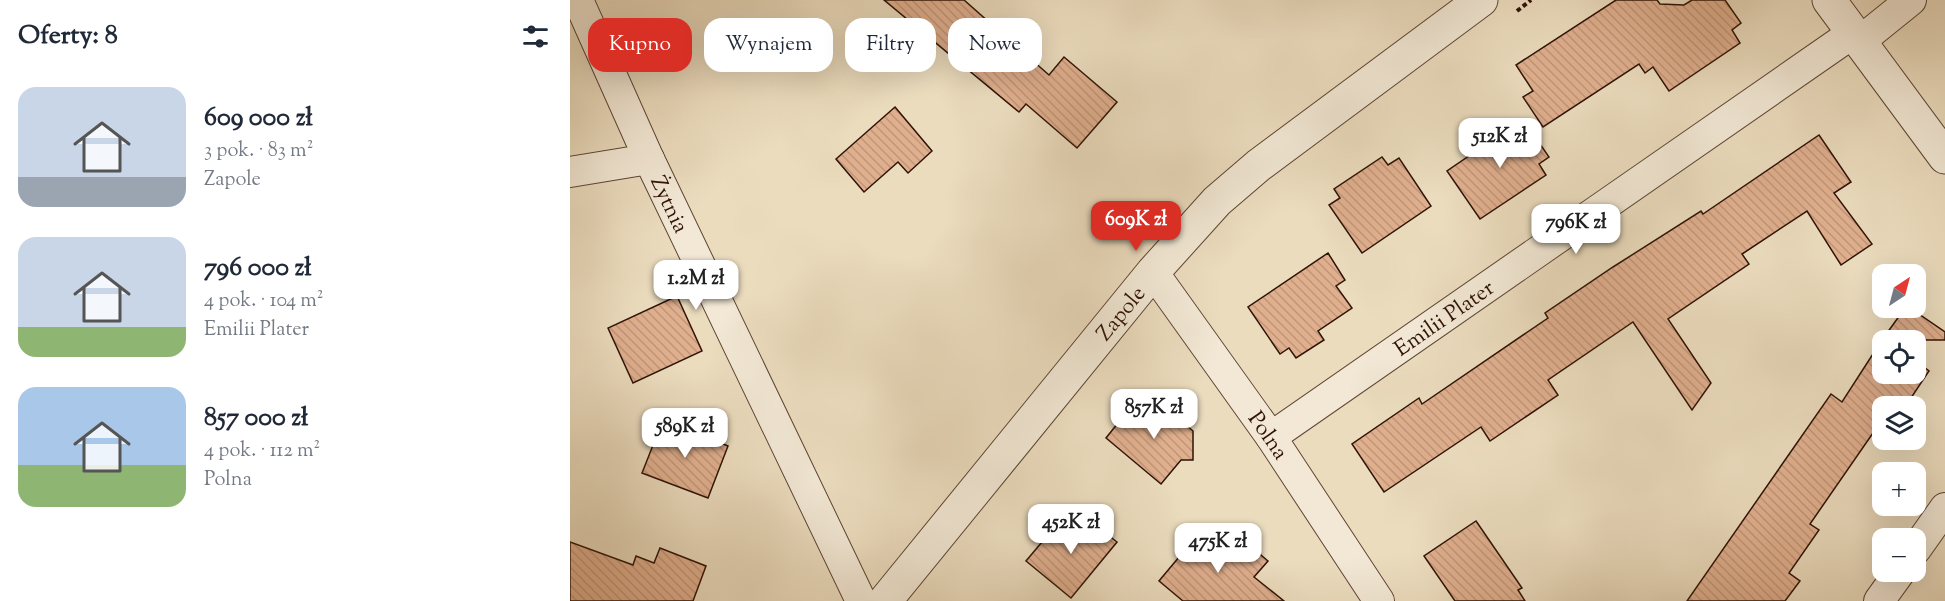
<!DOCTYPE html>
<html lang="pl">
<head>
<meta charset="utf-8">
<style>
	:root { --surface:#fff; --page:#f2f2f3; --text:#1f2937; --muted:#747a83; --accent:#d93025 }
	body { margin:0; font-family:"Sorts Mill Goudy",serif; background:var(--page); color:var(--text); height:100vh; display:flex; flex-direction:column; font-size:22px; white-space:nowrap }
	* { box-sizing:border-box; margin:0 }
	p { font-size:20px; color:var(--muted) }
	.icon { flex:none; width:33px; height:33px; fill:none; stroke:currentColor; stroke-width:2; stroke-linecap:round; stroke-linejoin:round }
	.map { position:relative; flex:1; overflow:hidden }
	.details { display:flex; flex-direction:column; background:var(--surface); width:570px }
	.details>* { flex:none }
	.banner { position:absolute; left:18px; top:18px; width:570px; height:54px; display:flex; gap:12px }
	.needle { width:39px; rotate:36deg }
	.fabs { position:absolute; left:1302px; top:264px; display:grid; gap:12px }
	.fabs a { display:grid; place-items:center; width:54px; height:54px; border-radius:12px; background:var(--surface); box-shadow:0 6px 24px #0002; font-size:30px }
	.price { position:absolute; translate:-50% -51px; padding:0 14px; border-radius:12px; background:#fff; color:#222; font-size:20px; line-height:39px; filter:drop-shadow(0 2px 3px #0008) }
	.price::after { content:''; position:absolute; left:50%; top:36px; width:18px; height:14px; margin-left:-9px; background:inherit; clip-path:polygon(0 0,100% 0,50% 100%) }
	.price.selected { background:var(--accent); color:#fff }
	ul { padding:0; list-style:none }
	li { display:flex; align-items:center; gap:18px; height:150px; padding:0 18px }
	li span { display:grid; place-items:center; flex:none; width:168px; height:120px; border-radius:18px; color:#555 }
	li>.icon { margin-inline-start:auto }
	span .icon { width:72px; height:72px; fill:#fffc; stroke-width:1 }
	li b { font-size:26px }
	h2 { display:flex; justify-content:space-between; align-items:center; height:72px; padding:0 18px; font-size:26px }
	.chip { padding:0 21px; border-radius:18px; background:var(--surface); box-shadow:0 6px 24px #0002; font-size:21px; line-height:54px }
	.chip.selected { background:var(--accent); color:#fff }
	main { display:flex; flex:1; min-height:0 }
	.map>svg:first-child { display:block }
	.building { fill:url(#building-back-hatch); stroke:#2f1306; stroke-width:1.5 }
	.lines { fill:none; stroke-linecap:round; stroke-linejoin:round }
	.minor-casing { stroke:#5e4534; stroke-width:32 }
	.tertiary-casing { stroke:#5e4534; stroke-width:35 }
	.path { stroke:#2f1306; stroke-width:4; stroke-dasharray:4.5 3; stroke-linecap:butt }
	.minor { stroke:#f2e8d5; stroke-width:30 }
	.tertiary { stroke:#f2e8d5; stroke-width:33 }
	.labels { text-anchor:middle; stroke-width:6; stroke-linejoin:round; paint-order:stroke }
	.street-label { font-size:22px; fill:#2f1306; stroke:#f2e8d5 }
</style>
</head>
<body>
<main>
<section class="details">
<h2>Oferty: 8<svg class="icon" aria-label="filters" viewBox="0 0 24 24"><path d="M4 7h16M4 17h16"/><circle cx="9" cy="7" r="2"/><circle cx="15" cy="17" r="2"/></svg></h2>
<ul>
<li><span style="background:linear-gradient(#c9d6e8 75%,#9aa5b1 0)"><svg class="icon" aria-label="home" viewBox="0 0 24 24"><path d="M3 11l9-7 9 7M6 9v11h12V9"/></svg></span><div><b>609 000 zł</b><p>3 pok. · 83 m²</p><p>Zapole</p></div></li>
<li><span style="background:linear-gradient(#c9d6e8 75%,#8fb573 0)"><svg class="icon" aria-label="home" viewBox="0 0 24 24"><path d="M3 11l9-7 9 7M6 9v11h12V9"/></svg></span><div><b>796 000 zł</b><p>4 pok. · 104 m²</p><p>Emilii Plater</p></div></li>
<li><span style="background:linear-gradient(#a9c7e8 65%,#8fb573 0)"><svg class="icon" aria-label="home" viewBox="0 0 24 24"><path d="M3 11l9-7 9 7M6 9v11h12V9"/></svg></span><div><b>857 000 zł</b><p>4 pok. · 112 m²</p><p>Polna</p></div></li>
</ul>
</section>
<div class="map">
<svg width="1375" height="601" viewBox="0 0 1375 601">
	<defs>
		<pattern id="building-back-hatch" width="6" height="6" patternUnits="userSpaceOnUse" patternTransform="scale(1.5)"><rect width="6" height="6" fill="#e0af8e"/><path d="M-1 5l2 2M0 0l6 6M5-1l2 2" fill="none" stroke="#c09679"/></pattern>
	</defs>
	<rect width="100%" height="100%" fill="#ebdcbe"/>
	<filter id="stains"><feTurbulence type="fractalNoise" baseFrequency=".00333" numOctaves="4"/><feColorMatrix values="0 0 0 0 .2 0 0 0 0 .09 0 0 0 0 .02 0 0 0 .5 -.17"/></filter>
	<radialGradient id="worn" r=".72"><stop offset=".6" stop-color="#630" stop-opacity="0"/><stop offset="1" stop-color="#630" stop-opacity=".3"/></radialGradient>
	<!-- building -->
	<g class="building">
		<path d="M314 0H394L479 75 494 57 547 102 507 148 456 104 449 112Z"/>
		<path d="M1046 0H1087L1090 4 1114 5 1122 0H1155L1171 23 1162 30 1170 43 1099 91 1083 67 1075 73 1069 64 973 127 953 97 963 91 946 65Z"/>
		<path d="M325 107 362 151 338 173 328 162 294 192 266 159Z"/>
		<path d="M953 119 979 157 969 164 976 175 910 219 877 171Z"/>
		<path d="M1249 135 1281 182 1264 193 1302 244 1271 265 1237 211 1172 254 1179 264 1098 319 1141 383 1122 410 1063 322 978 380 988 395 920 441 911 427 814 492 782 444 849 398 852 404 978 318 975 313 1043 267 1131 211 1133 214Z"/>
		<path d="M812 157 818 165 829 158 861 206 792 253 759 205 770 198 764 189Z"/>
		<path d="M758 253 775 280 766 286 782 308 748 331 754 340 726 358 719 348 710 354 678 307Z"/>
		<path d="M107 296 132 351 63 383 38 328Z"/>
		<path d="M1335 308H1340L1375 332V340H1312V374H1346V361L1359 371 1337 404 1328 398 1322 406H1312V420L1240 524 1249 530 1219 573 1230 581 1215 601H1117L1261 394 1272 402 1312 340Z"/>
		<path d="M582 396 623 431V460H611L591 484 536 438 552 418H564Z"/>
		<path d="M93 420 158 446 138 498 72 473Z"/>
		<path d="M515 517 547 542 501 598 456 561 488 523 501 533Z"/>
		<path d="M906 521 952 588 948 590 955 601H885L854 556Z"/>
		<path d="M630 532 657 554 671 538 698 561 684 577 714 601H613L589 581Z"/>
		<path d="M0 542 63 565 66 556 84 563 90 548 136 566 123 601H0Z"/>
	</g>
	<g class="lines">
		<defs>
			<g id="minor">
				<path id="s1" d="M8 0 79 159 291 601"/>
				<path d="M1289 42 1341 0"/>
				<path d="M0 172 79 159"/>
				<path id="s2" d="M583 272 701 437 809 601"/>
				<path id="s3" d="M701 437 1283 33"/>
				<path d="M1346 549 1375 508"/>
				<path d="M1309 601 1330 572"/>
			</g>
			<g id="tertiary">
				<path d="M1259 0 1375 157"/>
				<path id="s4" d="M315 601 583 272 647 201 689 165 911 0"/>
			</g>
		</defs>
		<!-- minor casing -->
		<use href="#minor" class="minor-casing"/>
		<!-- tertiary casing -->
		<use href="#tertiary" class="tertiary-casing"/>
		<!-- path -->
		<path class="path" d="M947 11 961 0"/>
		<!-- minor -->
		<use href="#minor" class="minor"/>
		<!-- tertiary -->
		<use href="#tertiary" class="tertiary"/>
	</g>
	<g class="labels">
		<!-- street labels -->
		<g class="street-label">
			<text dy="8" stroke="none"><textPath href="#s1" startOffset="224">Żytnia</textPath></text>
			<text dy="8" stroke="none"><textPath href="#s4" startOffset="372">Zapole</textPath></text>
			<text dy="8" stroke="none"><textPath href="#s3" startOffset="210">Emilii Plater</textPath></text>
			<text dy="8" stroke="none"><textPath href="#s2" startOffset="200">Polna</textPath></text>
		</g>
	</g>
	<rect width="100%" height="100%" filter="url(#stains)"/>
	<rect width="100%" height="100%" fill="url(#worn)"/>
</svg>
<div class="fabs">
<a><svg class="needle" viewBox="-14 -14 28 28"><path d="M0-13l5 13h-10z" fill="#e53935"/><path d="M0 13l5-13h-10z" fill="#747a83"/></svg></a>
<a><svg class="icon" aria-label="locate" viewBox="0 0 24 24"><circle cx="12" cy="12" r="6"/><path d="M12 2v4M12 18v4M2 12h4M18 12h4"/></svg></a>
<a><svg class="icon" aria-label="layers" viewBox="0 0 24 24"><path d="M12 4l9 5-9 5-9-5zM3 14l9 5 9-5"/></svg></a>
<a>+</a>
<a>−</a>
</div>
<b class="price" style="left:930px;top:169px">512K zł</b>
<b class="price selected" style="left:566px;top:252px">609K zł</b>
<b class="price" style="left:1006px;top:255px">796K zł</b>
<b class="price" style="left:126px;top:311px">1.2M zł</b>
<b class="price" style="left:584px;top:440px">857K zł</b>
<b class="price" style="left:115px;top:459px">589K zł</b>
<b class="price" style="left:501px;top:555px">452K zł</b>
<b class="price" style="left:648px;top:574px">475K zł</b>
<div class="banner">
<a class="chip selected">Kupno</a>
<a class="chip">Wynajem</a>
<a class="chip">Filtry</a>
<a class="chip">Nowe</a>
</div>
</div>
</main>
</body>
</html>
